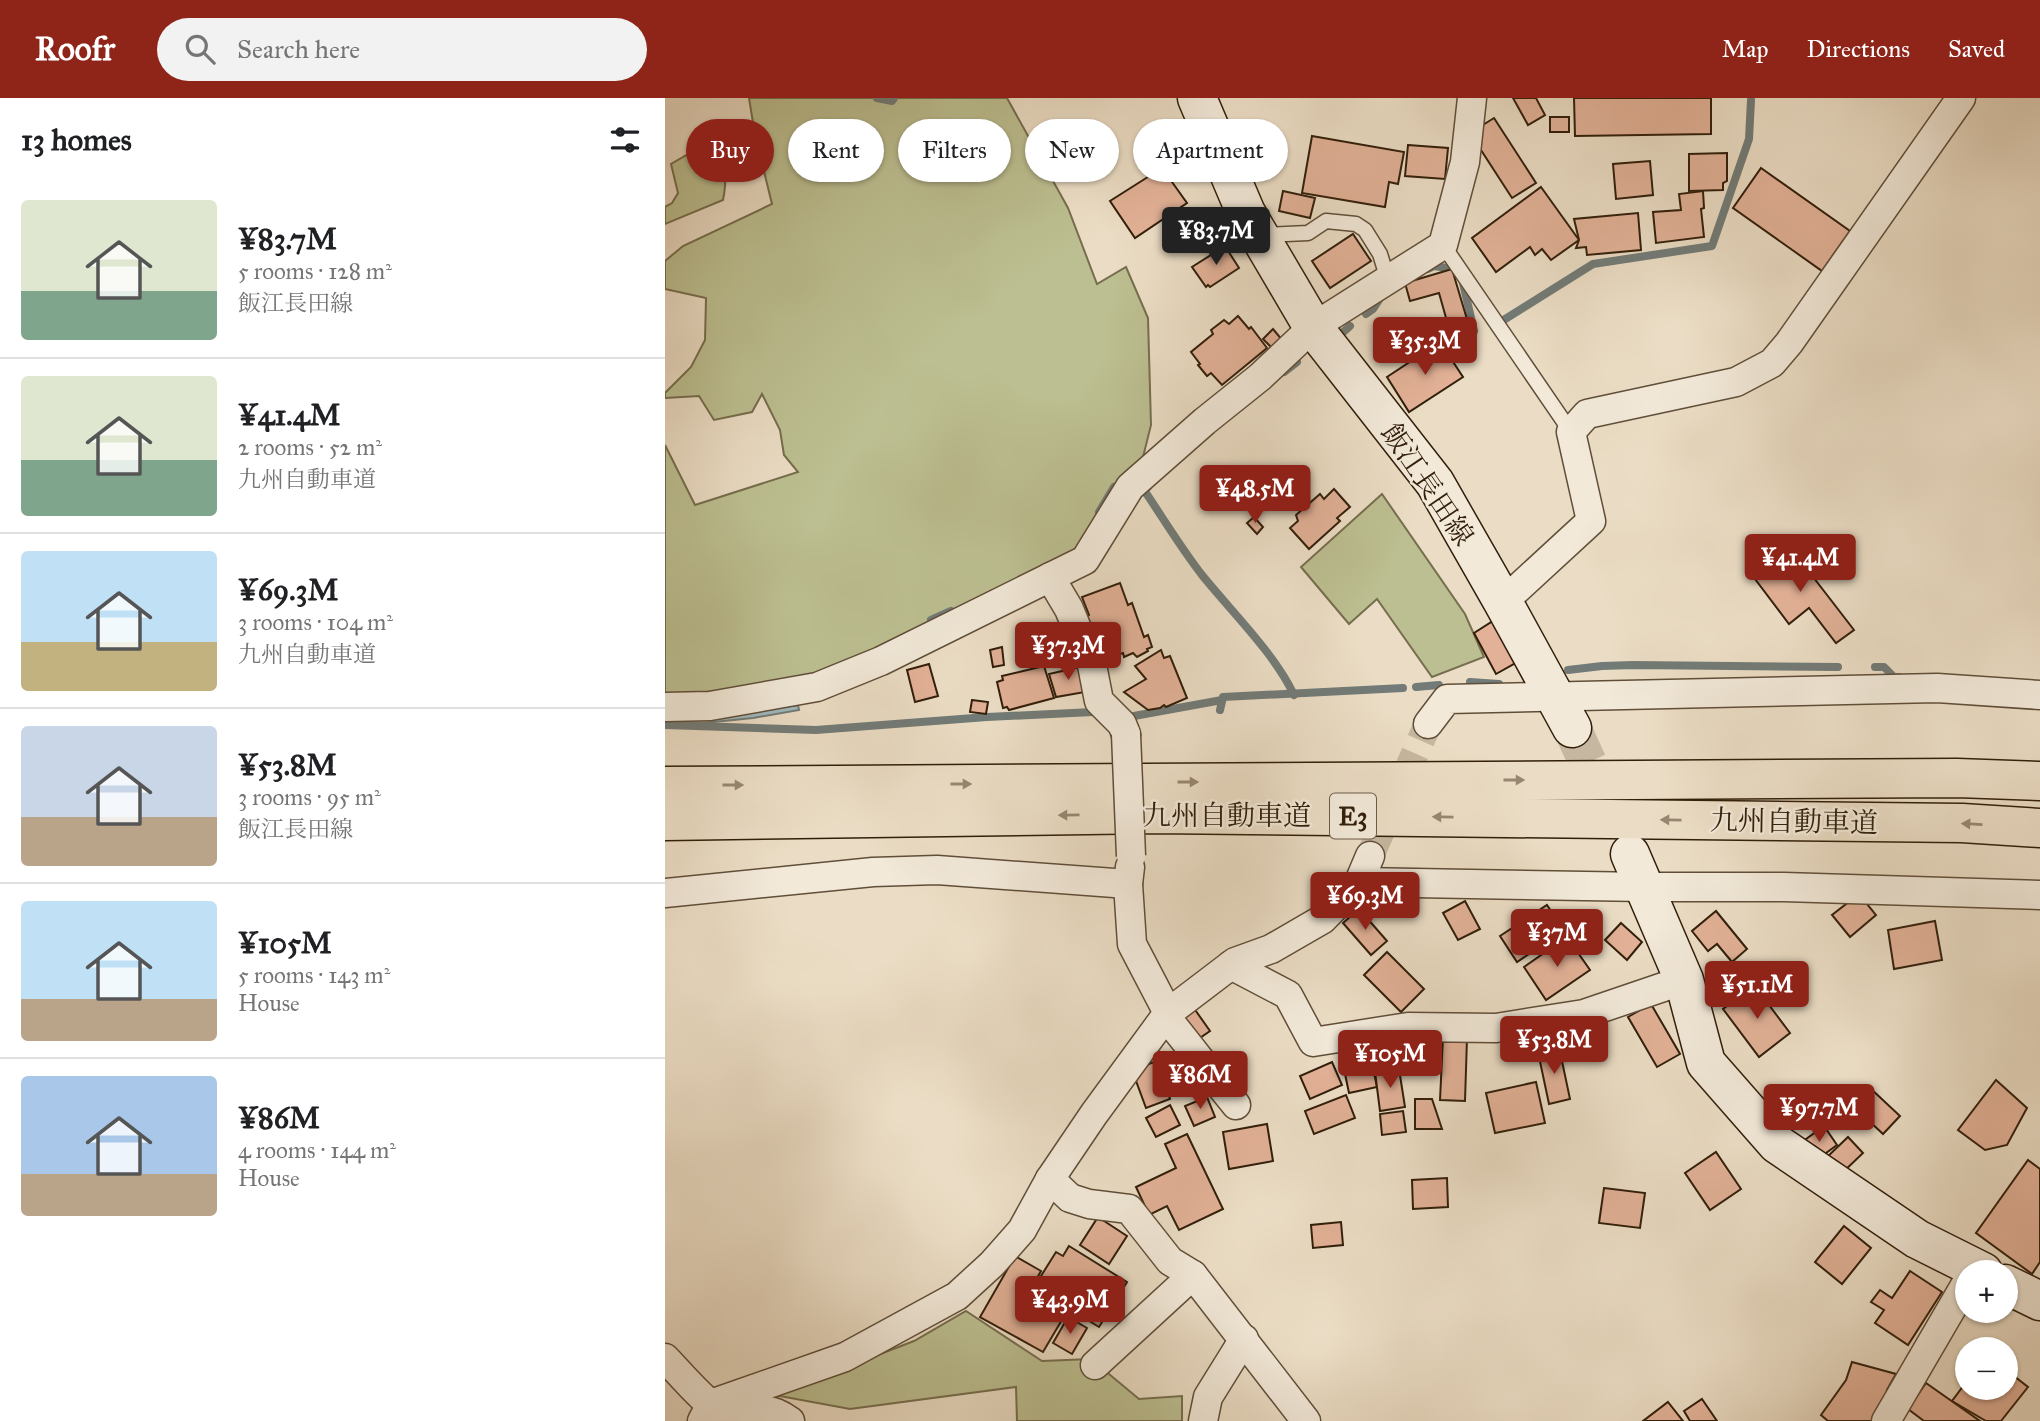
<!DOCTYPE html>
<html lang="en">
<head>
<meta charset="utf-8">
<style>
	:root { --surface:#fff; --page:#f2f2f2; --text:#202124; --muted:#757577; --line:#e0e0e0; --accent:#8f2418 }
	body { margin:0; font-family:"IM FELL Great Primer","Noto Serif JP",serif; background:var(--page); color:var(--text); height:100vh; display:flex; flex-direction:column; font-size:26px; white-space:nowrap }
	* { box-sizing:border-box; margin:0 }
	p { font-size:23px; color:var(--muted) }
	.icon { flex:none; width:38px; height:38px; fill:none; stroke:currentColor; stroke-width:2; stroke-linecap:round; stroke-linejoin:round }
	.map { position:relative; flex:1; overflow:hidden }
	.details { display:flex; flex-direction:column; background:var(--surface); width:665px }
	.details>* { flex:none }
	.top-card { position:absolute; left:21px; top:21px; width:665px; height:63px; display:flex; gap:14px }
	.fabs { position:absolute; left:1290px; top:1162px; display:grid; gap:14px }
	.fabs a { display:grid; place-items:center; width:63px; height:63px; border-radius:50%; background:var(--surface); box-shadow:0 2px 5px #0004; font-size:35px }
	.price { position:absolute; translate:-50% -60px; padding:0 16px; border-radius:7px; background:var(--accent); color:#fff; font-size:23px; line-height:46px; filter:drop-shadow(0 2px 4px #0008) }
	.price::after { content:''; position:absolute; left:50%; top:42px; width:21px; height:16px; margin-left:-10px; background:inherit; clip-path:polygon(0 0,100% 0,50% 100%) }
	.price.on { background:#222; color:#fff }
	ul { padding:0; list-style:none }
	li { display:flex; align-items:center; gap:21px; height:175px; padding:0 21px }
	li+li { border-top:2px solid var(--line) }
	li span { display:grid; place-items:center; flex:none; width:196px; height:140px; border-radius:7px; color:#555 }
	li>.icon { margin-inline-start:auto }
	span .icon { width:84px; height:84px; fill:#fffc; stroke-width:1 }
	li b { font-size:30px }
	h2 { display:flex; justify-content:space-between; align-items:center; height:84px; padding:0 21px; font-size:30px }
	.chip { padding:0 24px; border-radius:32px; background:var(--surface); box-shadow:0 2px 5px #0004; font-size:24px; line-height:63px }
	.chip.on { background:var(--accent); color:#fff }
	header { display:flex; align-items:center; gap:42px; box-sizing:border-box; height:98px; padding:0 35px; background:var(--accent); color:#fff }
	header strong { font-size:33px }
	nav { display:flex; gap:38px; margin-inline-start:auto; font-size:24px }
	.search { width:490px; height:63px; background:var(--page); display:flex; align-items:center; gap:18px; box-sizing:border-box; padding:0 24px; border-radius:38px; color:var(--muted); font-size:26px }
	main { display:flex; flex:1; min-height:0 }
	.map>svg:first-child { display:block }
	.green { fill:#bcbf91; stroke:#766e4e; stroke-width:2 }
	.water { fill:#9eb9c0; stroke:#727b77; stroke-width:2 }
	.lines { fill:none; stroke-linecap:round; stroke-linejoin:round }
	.stream { stroke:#727b77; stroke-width:8 }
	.building { fill:#e2b197; stroke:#311e0a; stroke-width:2 }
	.minor-tunnel { stroke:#c6b7a0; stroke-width:28; stroke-dasharray:28 14; stroke-linecap:butt }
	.secondary-tunnel { stroke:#c6b7a0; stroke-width:38; stroke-dasharray:38 19; stroke-linecap:butt }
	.service-casing { stroke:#604e39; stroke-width:17 }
	.minor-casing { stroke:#604e39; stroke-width:31 }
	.secondary-casing { stroke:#311e0a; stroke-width:41 }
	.motorway-casing { stroke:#311e0a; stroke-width:41 }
	.service { stroke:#f2e9d9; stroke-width:14 }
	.minor { stroke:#f2e9d9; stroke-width:28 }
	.secondary { stroke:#f2e9d9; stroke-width:38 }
	.motorway { stroke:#ebddc5; stroke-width:38 }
	.minor-bridge-casing { stroke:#604e39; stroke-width:31; stroke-linecap:butt }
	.minor-bridge { stroke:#f2e9d9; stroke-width:28 }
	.oneway { fill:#978771 }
	.labels { text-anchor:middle; stroke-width:5; stroke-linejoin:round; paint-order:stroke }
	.shield { fill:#f2e9d9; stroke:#6b5b48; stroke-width:2 }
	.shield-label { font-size:26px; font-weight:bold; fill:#311e0a }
	.street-label { font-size:28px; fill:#311e0a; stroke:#f2e9d9 }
</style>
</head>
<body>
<header>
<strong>Roofr</strong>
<div class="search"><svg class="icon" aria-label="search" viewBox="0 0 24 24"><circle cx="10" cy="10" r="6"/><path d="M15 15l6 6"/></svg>Search here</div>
<nav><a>Map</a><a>Directions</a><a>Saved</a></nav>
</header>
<main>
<section class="details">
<h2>13 homes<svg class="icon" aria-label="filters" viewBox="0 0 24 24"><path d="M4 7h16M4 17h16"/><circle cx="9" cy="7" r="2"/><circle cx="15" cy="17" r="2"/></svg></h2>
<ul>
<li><span style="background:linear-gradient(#dfe7d0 65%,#7fa58c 0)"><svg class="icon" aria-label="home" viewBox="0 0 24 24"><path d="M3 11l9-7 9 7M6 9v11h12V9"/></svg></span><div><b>¥83.7M</b><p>5 rooms · 128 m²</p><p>飯江長田線</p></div></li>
<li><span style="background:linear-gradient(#dfe7d0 60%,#7fa58c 0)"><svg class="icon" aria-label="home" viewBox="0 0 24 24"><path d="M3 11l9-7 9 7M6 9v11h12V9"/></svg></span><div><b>¥41.4M</b><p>2 rooms · 52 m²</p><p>九州自動車道</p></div></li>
<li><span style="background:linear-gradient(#bfe0f5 65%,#c2b280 0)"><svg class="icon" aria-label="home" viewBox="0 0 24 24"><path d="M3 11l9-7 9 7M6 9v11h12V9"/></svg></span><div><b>¥69.3M</b><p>3 rooms · 104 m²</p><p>九州自動車道</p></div></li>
<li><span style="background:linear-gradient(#c9d6e8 65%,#b9a48a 0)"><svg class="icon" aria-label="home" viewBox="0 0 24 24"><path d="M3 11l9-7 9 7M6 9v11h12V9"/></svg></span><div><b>¥53.8M</b><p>3 rooms · 95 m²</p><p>飯江長田線</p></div></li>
<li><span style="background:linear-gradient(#bfe0f5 70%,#b9a48a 0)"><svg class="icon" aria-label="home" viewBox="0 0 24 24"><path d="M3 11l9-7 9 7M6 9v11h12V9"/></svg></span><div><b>¥105M</b><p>5 rooms · 143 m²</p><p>House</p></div></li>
<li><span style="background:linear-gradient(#a9c7e8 70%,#b9a48a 0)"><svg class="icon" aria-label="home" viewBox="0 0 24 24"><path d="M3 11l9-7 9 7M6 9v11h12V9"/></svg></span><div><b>¥86M</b><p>4 rooms · 144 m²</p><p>House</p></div></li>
</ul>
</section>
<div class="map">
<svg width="1375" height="1323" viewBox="0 0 1375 1323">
	<rect width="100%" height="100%" fill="#ebddc5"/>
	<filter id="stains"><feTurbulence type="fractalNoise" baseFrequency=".00286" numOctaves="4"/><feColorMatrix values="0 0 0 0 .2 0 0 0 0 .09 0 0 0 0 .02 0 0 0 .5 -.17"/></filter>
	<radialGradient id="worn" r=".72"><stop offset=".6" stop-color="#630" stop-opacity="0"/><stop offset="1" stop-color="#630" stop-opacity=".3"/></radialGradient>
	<!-- green -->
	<g class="green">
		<path d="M84 0H342L403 110 432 186 461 169 483 220 486 327 477 363 413 456 214 552 126 586 0 598V347L30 407 133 374 119 357 115 332 97 296 87 314 49 322 34 298 0 300V295L26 269 40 242 41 200 0 191V163L18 148 107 106 90 37Z"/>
		<path d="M32 51C59 66 64 71 58 102L0 126V109L7 105 13 95 6 66Z"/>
		<path d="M717 396 800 516 819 559 767 579 712 501 684 526 636 469Z"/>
		<path d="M301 1213 377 1263 426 1261 474 1301 517 1298V1323H352L351 1289 185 1311 109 1297 249 1243Z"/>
	</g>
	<!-- water -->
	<path class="water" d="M133 607 134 612 88 620 0 629V624L87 614Z"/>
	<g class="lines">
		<!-- stream -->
		<g class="stream">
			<path d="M212 0 227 3 229 0"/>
			<path d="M763 171 769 168 795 172 809 233"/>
			<path d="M701 216 708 211 717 197"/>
			<path d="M837 223 928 166 1047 148 1084 41 1086 2"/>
			<path d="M675 237 685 228"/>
			<path d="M619 274 632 264"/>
			<path d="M483 389 479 392C498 420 516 450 537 477 566 513 610 556 629 597"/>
			<path d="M434 414 449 389"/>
			<path d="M266 522 286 513"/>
			<path d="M1210 569H1219L1230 580 1234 579"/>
			<path d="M903 572 937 568 968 567 1173 569"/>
			<path d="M805 584 834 586"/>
			<path d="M751 589 774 587"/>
			<path d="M555 612 558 599 738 590"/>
			<path d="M469 618 557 602"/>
			<path d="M0 627 151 632 322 619 428 614"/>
		</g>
	</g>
	<!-- building -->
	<g class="building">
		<path d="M848 0H871L880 17 863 27Z"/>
		<path d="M909 0H1046V36L910 38Z"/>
		<rect x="885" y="19" width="19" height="15"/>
		<path d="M829 20 871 85 847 100 805 35Z"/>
		<path d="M647 38 739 54 733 86 724 84 720 109 637 95Z"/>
		<path d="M743 47 783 50 780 81 740 78Z"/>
		<path d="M1062 55V83L1058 85V92L1024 93V56Z"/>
		<path d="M985 63 988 97 951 101 948 66Z"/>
		<path d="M497 70 522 105 470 140 445 103Z"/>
		<path d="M1096 70 1185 133 1157 173 1068 110Z"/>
		<path d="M876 89 914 142 886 162 877 151 870 157 865 149 831 174 807 140Z"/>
		<path d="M618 93 650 100 645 120 614 113Z"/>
		<path d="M1038 93 1039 110 1036 111 1039 139 991 145 988 114 1016 112 1014 96Z"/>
		<path d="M973 115 976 152 922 157 921 149 911 150 914 142 909 121Z"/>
		<path d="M688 136 706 163 665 190 647 163Z"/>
		<path d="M560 148 574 170 545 189 543 187 541 189 527 169Z"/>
		<path d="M787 171 804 228 785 234 774 195 745 203 740 185Z"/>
		<path d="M573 218 584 231 586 229 602 250 557 287 546 275 542 278 533 267 535 266 526 254 548 236 546 232 559 222 564 226Z"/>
		<path d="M608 231 618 243 608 251 598 241Z"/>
		<path d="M775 244 798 279 744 314 722 279Z"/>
		<path d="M669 391 685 409 672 420 675 423 644 451 625 430 633 423 631 417 655 396 659 401Z"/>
		<path d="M589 419 598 429 592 436 582 425Z"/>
		<path d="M1125 449 1189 532 1171 545 1144 510 1124 526 1087 477Z"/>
		<path d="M455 485 463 507 467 505 479 539 483 537 487 549 482 551 483 553 472 559 468 555 459 559 458 555 442 561 435 542 431 544 420 520 424 517 417 499Z"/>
		<path d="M831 521 854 563 831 576 809 535Z"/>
		<path d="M337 549 339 567 328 569 325 552Z"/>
		<path d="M496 552 499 560 505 558 522 600 501 609 499 607 495 610 483 612 459 594 481 581 470 568Z"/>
		<path d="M264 566 273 598 250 604 242 572Z"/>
		<path d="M379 568 389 600 344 612 342 609 338 610 332 584 338 582 337 578Z"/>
		<path d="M415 569 420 594 391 599 384 576Z"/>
		<path d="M307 602 323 604 321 616 305 614Z"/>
		<path d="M1194 796 1211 817 1185 839 1167 817Z"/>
		<path d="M800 803 815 831 793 842 778 815Z"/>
		<path d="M882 807 899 833 852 864 835 838Z"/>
		<path d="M694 811 722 843 706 857 678 825Z"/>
		<path d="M1051 813 1082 851 1067 864 1052 846 1043 853 1027 833Z"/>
		<path d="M1270 823 1277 862 1229 871 1223 832Z"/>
		<path d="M956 825 977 844 962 862 940 842Z"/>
		<path d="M902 839 925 872 881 902 859 869Z"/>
		<path d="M722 854 759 891 736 914 699 877Z"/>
		<path d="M1089 887 1125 935 1094 959 1058 911Z"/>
		<path d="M526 906 545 933 526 946 507 919Z"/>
		<path d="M986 906 1015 956 992 969 963 919Z"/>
		<path d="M778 939 802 940 800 1003 775 1002Z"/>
		<path d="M703 946 712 989 684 995 675 952Z"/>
		<path d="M894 949 905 1001 884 1006 873 954Z"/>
		<path d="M492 963 505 1001 481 1010 467 972Z"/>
		<path d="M667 964 677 987 645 1001 635 978Z"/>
		<path d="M734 971 740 1009 715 1013 710 974Z"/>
		<path d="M1331 982 1362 1010 1342 1047 1320 1052 1293 1032Z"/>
		<path d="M871 984 880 1025 830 1035 821 995Z"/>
		<path d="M1205 990 1235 1018 1218 1036 1188 1008Z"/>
		<path d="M681 997 690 1020 649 1036 640 1013Z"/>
		<path d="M542 999 550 1019 529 1028 520 1008Z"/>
		<path d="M750 1001H767L777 1031H750Z"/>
		<path d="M505 1007 515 1027 491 1039 481 1020Z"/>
		<path d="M738 1013 741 1034 717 1037 715 1016Z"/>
		<path d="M602 1026 608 1063 564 1071 558 1034Z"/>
		<path d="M1159 1028 1172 1047 1150 1063 1137 1044Z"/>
		<path d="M522 1036 558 1111 514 1132 502 1108 484 1117 471 1089 511 1070 500 1046Z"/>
		<path d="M1183 1039 1198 1055 1175 1077 1160 1061Z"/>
		<path d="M1051 1054 1076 1091 1045 1112 1020 1075Z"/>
		<path d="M1363 1062 1375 1071V1164L1367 1176 1311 1135Z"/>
		<path d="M782 1080 783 1109 748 1111 747 1082Z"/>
		<path d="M939 1090 980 1095 975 1130 934 1125Z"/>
		<path d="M433 1119 462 1138 444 1166 415 1147Z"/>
		<path d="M676 1124 678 1147 648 1150 646 1127Z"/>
		<path d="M1179 1128 1206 1150 1177 1186 1150 1164Z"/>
		<path d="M404 1148 462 1184 434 1229 378 1195 385 1184 376 1178 391 1154 398 1158Z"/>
		<path d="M350 1158 376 1173 358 1205 364 1209 370 1197 401 1215 378 1254 315 1219Z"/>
		<path d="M1245 1173 1277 1194 1243 1247 1210 1225 1219 1212 1206 1204 1215 1192 1227 1200Z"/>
		<path d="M403 1219 422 1230 407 1256 388 1245Z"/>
		<path d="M1187 1264 1231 1276 1222 1292 1235 1300 1217 1323H1163L1156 1317 1181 1282Z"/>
		<path d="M1340 1271 1363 1289 1336 1323H1321L1287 1303 1302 1283V1290H1340Z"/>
		<path d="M1261 1285 1315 1323H1259L1243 1311Z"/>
		<path d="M1037 1301 1052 1323H1025L1019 1313Z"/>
		<path d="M1003 1304 1018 1323H978Z"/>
	</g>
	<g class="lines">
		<!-- minor-tunnel -->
		<path class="minor-tunnel" d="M705 758 763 626"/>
		<!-- secondary-tunnel -->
		<path class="secondary-tunnel" d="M907 630 944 711"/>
		<defs>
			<g id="service">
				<path d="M599 137 643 135 661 123 691 126 700 132 715 156 719 169 725 180"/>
				<path d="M778 147 906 334"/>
			</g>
			<g id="minor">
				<path d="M385 479 404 511 427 567 434 603 457 626 461 636"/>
				<path d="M838 504 926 423 906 334 922 316 1071 284 1107 265 1124 245 1296 0"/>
				<path d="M0 609 45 608 152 589 216 563 420 462 465 389 540 323 595 279 648 229 778 147 800 64 807 0"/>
				<path d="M763 626 782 601 1272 590 1375 597"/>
				<path d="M465 769 463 786 467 846 503 915"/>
				<path d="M694 784 980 789H1119L1375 797"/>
				<path d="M0 795 208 774 272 772 463 786"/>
				<path d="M566 867 623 897 648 944 743 929 831 930 919 916 1019 882"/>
				<path d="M501 919C525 948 547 978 571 1007"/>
				<path d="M385 1081 405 1100 424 1106 464 1111 505 1163 528 1177 641 1323"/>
				<path d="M0 1260C14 1274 44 1311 61 1316 69 1318 76 1314 83 1313 99 1309 113 1314 125 1323"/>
				<path d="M430 1267 528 1177"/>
				<path d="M37 1323 46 1306 180 1259 292 1198 327 1166 357 1132 385 1081 429 1016 503 915 570 864 606 851 658 821 694 784 705 758"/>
				<path d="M538 1323 543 1299 579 1241"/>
				<path d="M1221 1323 1302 1184"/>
			</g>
			<g id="secondary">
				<path d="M532 0 581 115 648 229 770 385 838 504 907 630"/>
				<path d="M965 756 1019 882 1041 965 1112 1046 1252 1141 1318 1174"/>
				<path d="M1340 1186 1375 1203"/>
			</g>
			<g id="motorway">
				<path d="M0 688 1292 680 1375 683"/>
				<path d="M0 723 492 716 1297 725 1375 730"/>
			</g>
		</defs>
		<!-- service casing -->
		<use href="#service" class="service-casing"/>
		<!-- minor casing -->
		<use href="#minor" class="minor-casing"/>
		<!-- secondary casing -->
		<use href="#secondary" class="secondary-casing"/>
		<!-- motorway casing -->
		<use href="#motorway" class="motorway-casing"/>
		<!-- service -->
		<use href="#service" class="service"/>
		<!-- minor -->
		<use href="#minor" class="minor"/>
		<!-- secondary -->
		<use href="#secondary" class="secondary"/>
		<!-- motorway -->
		<use href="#motorway" class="motorway"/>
		<defs>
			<path id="minor-bridge" d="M461 636 466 758"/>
		</defs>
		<!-- minor-bridge casing -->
		<use href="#minor-bridge" class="minor-bridge-casing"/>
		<!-- minor-bridge -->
		<use href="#minor-bridge" class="minor-bridge"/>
	</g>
	<!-- one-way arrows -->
	<defs><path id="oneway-solid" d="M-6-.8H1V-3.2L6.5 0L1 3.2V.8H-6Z" transform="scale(1.75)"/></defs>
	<g class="oneway">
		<use href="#oneway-solid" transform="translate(849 682)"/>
		<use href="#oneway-solid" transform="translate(523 684)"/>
		<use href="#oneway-solid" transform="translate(296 686)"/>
		<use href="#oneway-solid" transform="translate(68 687)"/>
		<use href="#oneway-solid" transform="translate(404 717) rotate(179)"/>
		<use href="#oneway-solid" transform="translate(778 719) rotate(-179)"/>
		<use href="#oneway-solid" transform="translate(1006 722) rotate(-179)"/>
		<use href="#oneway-solid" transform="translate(1307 726) rotate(-177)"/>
	</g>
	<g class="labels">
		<!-- shield labels -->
		<rect class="shield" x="665" y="695.5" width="46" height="45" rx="5"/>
		<g class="shield-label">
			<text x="688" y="727">E3</text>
		</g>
		<!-- street labels -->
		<g class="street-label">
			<text transform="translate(763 386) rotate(56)" y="10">飯江長田線</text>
			<text x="562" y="727">九州自動車道</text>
			<text transform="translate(1129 723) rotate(1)" y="10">九州自動車道</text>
		</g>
	</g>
	<rect width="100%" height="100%" filter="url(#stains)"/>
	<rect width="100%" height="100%" fill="url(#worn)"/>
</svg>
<div class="fabs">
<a>+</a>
<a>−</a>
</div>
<b class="price on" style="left:551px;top:169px">¥83.7M</b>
<b class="price" style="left:760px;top:279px">¥35.3M</b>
<b class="price" style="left:590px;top:427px">¥48.5M</b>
<b class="price" style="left:1135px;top:496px">¥41.4M</b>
<b class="price" style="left:403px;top:584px">¥37.3M</b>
<b class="price" style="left:700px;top:834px">¥69.3M</b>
<b class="price" style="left:892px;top:871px">¥37M</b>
<b class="price" style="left:1092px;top:923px">¥51.1M</b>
<b class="price" style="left:889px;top:978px">¥53.8M</b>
<b class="price" style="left:725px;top:992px">¥105M</b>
<b class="price" style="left:535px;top:1013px">¥86M</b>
<b class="price" style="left:1154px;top:1046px">¥97.7M</b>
<b class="price" style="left:405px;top:1238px">¥43.9M</b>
<div class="top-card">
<a class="chip on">Buy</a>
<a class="chip">Rent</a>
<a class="chip">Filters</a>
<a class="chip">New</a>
<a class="chip">Apartment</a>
</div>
</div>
</main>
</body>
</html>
